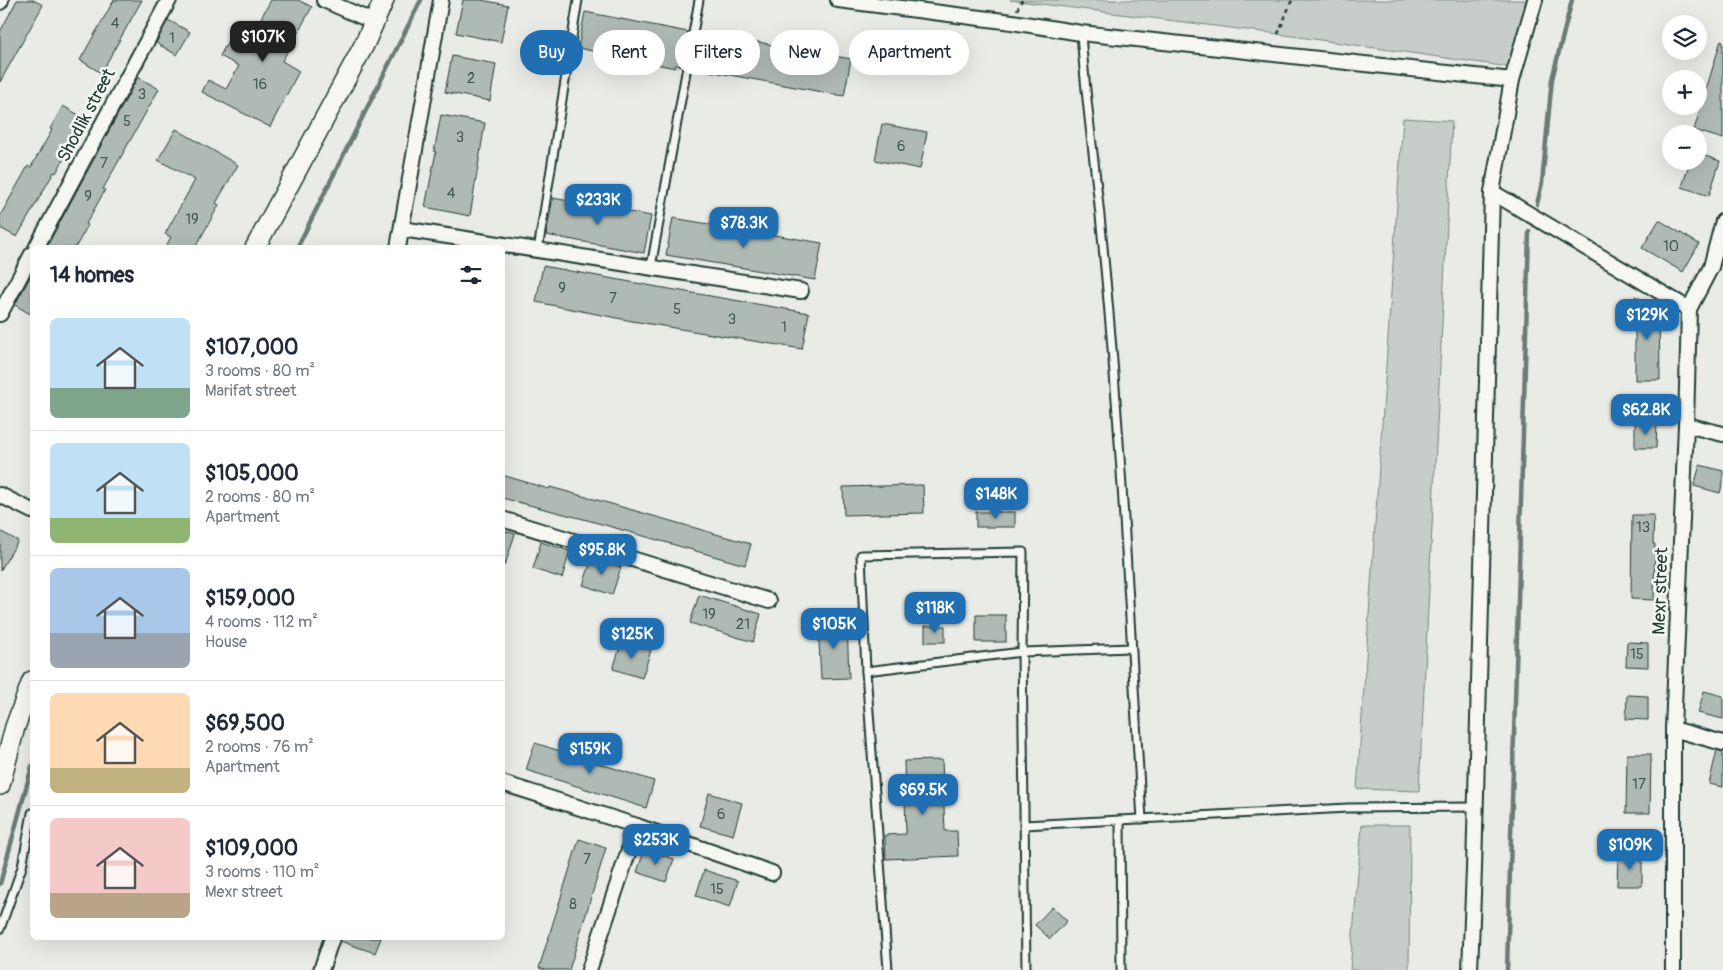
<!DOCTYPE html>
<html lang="en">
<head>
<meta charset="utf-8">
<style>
	:root { --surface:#fff; --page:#f6f6f7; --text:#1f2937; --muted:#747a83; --line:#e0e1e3; --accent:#1f6fb2 }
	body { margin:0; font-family:Pangolin,sans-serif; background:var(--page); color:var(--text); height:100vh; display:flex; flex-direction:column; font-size:19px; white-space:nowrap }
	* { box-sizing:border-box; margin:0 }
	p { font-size:16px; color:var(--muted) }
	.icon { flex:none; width:28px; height:28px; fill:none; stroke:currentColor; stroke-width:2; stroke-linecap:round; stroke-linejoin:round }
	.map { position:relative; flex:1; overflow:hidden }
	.side { position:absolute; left:30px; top:245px; width:475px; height:695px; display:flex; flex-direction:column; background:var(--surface); border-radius:8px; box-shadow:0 5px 20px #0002 }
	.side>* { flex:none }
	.hud { position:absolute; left:520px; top:30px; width:475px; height:45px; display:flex; gap:10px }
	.controls { position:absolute; left:1662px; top:15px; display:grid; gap:10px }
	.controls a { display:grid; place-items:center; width:45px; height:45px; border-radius:50%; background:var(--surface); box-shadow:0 5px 20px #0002; font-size:25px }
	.price { position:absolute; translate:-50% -42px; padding:0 11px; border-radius:10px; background:var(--accent); color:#fff; font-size:16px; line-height:32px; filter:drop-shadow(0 1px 2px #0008) }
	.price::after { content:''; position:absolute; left:50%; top:30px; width:15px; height:11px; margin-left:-8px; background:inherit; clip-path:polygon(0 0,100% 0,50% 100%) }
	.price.on { background:#222; color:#fff }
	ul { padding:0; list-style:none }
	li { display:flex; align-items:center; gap:15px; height:125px; padding:0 20px }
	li+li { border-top:1px solid var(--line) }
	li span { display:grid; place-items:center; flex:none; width:140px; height:100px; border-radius:8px; color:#555 }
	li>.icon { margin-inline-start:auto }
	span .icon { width:60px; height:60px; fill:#fffc; stroke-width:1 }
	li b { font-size:21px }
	h2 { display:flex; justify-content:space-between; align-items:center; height:60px; padding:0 20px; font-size:21px }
	.pill { padding:0 18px; border-radius:22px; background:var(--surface); box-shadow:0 5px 20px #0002; font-size:18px; line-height:45px }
	.pill.on { background:var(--accent); color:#fff }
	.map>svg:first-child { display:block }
	.green { fill:#c7cec9; stroke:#73867e }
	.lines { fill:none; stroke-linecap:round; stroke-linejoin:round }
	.stream { stroke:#687c75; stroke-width:4.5 }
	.building { fill:#b0bab5; stroke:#1f3d34 }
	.lane-casing { stroke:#1f3d34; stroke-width:11 }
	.street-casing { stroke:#1f3d34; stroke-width:18 }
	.secondary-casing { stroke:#1f3d34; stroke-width:22 }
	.path { stroke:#1f3d34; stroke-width:2.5; stroke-dasharray:4 4; stroke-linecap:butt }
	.lane { stroke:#f6f6f2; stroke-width:7 }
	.street { stroke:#f6f6f2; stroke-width:14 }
	.secondary { stroke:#f6f6f2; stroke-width:19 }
	.labels { text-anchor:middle; stroke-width:5; stroke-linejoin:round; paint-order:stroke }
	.number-label { font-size:15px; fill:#435c54 }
	.street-label { font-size:18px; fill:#1f3d34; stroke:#f6f6f2 }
</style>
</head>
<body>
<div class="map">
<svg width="1723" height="970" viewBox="0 0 1723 970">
	<rect width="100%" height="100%" fill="#e9ebe7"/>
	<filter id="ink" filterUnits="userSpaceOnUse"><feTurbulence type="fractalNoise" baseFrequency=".02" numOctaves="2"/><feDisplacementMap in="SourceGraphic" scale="10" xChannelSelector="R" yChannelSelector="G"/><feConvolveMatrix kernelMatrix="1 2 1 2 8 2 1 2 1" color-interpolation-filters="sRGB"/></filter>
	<g filter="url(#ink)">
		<!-- green -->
		<g class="green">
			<path d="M1010 0H1526L1509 67 1278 34Z"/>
			<path d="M1403 118 1452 121 1419 791 1357 789Z"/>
			<path d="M1362 825H1410L1409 970H1350Z"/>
		</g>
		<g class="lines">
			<!-- stream -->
			<g class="stream">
				<path d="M1537 204 1542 183 1552 79 1572 0"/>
				<path d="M297 248 421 0"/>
				<path d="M0 884 32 766"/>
				<path d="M1507 970 1529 232"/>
			</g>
		</g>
		<!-- building -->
		<g class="building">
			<path d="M17 0H33L43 5 0 82V32Z"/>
			<path d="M114 0H142L101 73 80 60Z"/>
			<path d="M271 0H298L312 7 282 61 299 71 270 127 202 92 208 80 226 89 239 66 220 56 231 35 247 43Z"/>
			<path d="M463 0H481L508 5 501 42 456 33Z"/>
			<path d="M585 12 688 32 682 66 675 65V68L578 48Z"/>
			<path d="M168 20 190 32 177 55 156 43Z"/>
			<path d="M703 32 851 59 844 96 692 68 698 34 702 35Z"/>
			<path d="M1721 40 1723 41V139L1694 130Z"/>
			<path d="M452 56 496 64 490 101 445 92Z"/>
			<path d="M138 77 159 89 103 189 105 190 86 224 88 225 75 248H46Z"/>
			<path d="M63 106 84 118 67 149 69 150 56 173 54 172 17 237 0 228V216L28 166 31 167 52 130 50 129Z"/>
			<path d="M441 115 485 123 470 216 425 207 436 152H434Z"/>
			<path d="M882 124 927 132 920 169 875 160Z"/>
			<path d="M176 129 238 165 216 203 219 205 195 248H165L171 237 165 234 195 180 158 160Z"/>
			<path d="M1699 154 1720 161 1709 196 1682 187 1690 161H1699Z"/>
			<path d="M553 198 651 216 644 253 546 235Z"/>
			<path d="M673 218 822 243 815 280 666 255Z"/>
			<path d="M1659 220 1699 244 1683 272 1642 248Z"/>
			<path d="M543 266 658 287 809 313 802 349 632 321 536 302Z"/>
			<path d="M32 273V315L15 305Z"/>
			<path d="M1635 296 1659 309 1660 380H1635Z"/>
			<path d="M1635 423 1657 424 1656 448H1635Z"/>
			<path d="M1700 465 1723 471V482L1720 493 1694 486Z"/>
			<path d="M502 475 549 489 550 487 608 503 751 544 745 565 591 521 502 498Z"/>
			<path d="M923 485 924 513 844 515 843 487Z"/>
			<rect x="976" y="512" width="39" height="15"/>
			<path d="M1632 515H1654L1653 544H1655L1654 600 1631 599Z"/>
			<path d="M502 530 515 534 505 565H502Z"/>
			<path d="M0 531 18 541 0 571Z"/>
			<path d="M541 542 570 551 562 578 533 569Z"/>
			<path d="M592 558 621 567 612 595 583 585Z"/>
			<path d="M699 595 761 614 753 642 690 623Z"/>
			<rect x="976" y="615" width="30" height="27"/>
			<path d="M847 622 849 678 821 679 818 623Z"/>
			<rect x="925" y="626" width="20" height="16"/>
			<path d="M622 641 651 650 642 678 613 669Z"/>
			<path d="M1627 642 1648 643V667L1626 666Z"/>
			<path d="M1704 691 1723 696V719L1698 713Z"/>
			<path d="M1627 695 1648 696V720L1626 719Z"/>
			<path d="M535 743 654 781 646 808 526 770Z"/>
			<path d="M1717 750 1723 752V787L1709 784Z"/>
			<path d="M1627 754H1651L1650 813H1626Z"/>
			<path d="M942 760 945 831H957L958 856 886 859 885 835 906 834 904 761Z"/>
			<path d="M709 793 742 803 733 835 700 826Z"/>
			<path d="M579 839 606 848 569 970H545L539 968Z"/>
			<path d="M645 849 674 859 666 882 637 872Z"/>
			<path d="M1618 855 1642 856V886H1617Z"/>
			<path d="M704 870 738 881 730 907 696 896Z"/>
			<path d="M1052 907 1067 921 1050 939 1035 925Z"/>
			<path d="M341 938H381L375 953 340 941Z"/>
		</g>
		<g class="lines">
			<defs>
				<g id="lane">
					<path d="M1081 33C1086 108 1098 183 1104 258 1122 444 1130 632 1142 819"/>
					<path d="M538 250 578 0"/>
					<path d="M651 267 699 0"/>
					<path d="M1023 552 1022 652 866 671 861 555Z"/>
					<path d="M866 671 888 970"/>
					<path d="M1120 820 1121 970"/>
					<path d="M1024 825 1348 808 1475 807"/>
					<path d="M0 929 22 867 32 813"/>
					<path d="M1026 970 1022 652 1131 648"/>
				</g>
				<g id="street">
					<path d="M324 0 374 22"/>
					<path d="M838 0 1012 22 1081 33 1512 80"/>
					<path d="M0 2 1 0"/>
					<path d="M1492 192 1689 309"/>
					<path d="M402 229 801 291"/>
					<path d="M36 248 169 0"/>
					<path d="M398 248 441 0"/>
					<path d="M0 314 32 254"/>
					<path d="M1686 425 1723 434"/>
					<path d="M0 495 32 511"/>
					<path d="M502 519 769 601"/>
					<path d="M1673 729 1723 743"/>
					<path d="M502 783 637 826 772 873"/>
					<path d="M321 970 332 938"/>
					<path d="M589 970 637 826"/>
					<path d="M1470 970 1474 869 1492 192 1512 80 1535 0"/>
					<path d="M1673 970V729L1686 425 1689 309 1711 267 1723 221"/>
				</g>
				<g id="secondary">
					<path d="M255 248 364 45 384 0"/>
					<path d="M0 785 15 727 32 681"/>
				</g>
			</defs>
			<!-- lane casing -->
			<use href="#lane" class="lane-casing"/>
			<!-- street casing -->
			<use href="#street" class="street-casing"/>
			<!-- secondary casing -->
			<use href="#secondary" class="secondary-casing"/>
			<!-- path -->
			<g class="path">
				<path d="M1017 10 1022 0"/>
				<path d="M1278 34 1292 0"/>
			</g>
			<!-- lane -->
			<use href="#lane" class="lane"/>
			<!-- street -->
			<use href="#street" class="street"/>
			<!-- secondary -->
			<use href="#secondary" class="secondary"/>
		</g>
	</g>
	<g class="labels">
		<!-- number labels -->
		<g class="number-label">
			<text x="115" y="28">4</text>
			<text x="172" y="43">1</text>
			<text x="471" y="83">2</text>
			<text x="260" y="89">16</text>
			<text x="142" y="99">3</text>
			<text x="127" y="126">5</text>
			<text x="460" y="142">3</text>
			<text x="901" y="151">6</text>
			<text x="104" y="168">7</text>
			<text x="451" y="198">4</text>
			<text x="88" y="201">9</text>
			<text x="192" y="224">19</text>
			<text x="1671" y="251">10</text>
			<text x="562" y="293">9</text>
			<text x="613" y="303">7</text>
			<text x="677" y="314">5</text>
			<text x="732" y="324">3</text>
			<text x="784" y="332">1</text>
			<text x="1643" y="532">13</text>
			<text x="709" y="619">19</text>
			<text x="743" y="629">21</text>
			<text x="1637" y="659">15</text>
			<text x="1639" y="789">17</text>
			<text x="721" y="819">6</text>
			<text x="587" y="864">7</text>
			<text x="717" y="894">15</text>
			<text x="573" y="909">8</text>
		</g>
		<!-- street labels -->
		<g class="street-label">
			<text transform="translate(86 115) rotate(-62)" y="6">Shodlik street</text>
			<text transform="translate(1660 591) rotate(-88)" y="6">Mexr street</text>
		</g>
	</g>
</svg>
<div class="controls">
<a><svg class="icon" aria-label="layers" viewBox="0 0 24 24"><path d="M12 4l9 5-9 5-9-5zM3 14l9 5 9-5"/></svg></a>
<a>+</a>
<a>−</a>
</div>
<b class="price on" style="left:263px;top:63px">$107K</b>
<b class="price" style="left:598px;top:226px">$233K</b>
<b class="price" style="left:744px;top:249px">$78.3K</b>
<b class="price" style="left:1647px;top:341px">$129K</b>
<b class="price" style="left:1646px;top:436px">$62.8K</b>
<b class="price" style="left:996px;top:520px">$148K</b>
<b class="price" style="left:602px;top:576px">$95.8K</b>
<b class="price" style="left:935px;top:634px">$118K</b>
<b class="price" style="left:834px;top:650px">$105K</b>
<b class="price" style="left:632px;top:660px">$125K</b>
<b class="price" style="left:590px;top:775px">$159K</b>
<b class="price" style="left:923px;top:816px">$69.5K</b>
<b class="price" style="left:656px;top:866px">$253K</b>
<b class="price" style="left:1630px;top:871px">$109K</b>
<div class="hud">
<a class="pill on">Buy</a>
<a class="pill">Rent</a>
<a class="pill">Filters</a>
<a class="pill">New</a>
<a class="pill">Apartment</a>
</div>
<section class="side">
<h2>14 homes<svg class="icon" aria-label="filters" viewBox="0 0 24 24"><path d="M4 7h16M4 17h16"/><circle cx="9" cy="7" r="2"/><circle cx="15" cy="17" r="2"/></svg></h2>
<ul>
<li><span style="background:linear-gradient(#bfe0f5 70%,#7fa58c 0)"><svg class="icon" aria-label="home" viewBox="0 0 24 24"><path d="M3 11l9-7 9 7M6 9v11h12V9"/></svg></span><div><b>$107,000</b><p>3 rooms · 80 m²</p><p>Marifat street</p></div></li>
<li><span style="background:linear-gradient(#bfe0f5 75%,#8fb573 0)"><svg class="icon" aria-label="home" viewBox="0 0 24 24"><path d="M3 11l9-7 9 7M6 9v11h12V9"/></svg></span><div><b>$105,000</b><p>2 rooms · 80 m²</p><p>Apartment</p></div></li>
<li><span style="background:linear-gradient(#a9c7e8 65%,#9aa5b1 0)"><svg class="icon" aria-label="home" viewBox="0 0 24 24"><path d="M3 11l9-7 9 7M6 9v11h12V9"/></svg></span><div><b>$159,000</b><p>4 rooms · 112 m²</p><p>House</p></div></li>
<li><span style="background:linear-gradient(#ffd9b3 75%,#c2b280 0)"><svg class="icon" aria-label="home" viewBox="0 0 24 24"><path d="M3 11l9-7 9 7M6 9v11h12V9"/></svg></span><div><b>$69,500</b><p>2 rooms · 76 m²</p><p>Apartment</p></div></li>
<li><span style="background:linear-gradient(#f6c9c9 75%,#b9a48a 0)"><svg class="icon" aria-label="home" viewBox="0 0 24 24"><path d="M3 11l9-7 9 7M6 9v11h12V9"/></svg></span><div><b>$109,000</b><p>3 rooms · 110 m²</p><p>Mexr street</p></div></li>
</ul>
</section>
</div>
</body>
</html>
